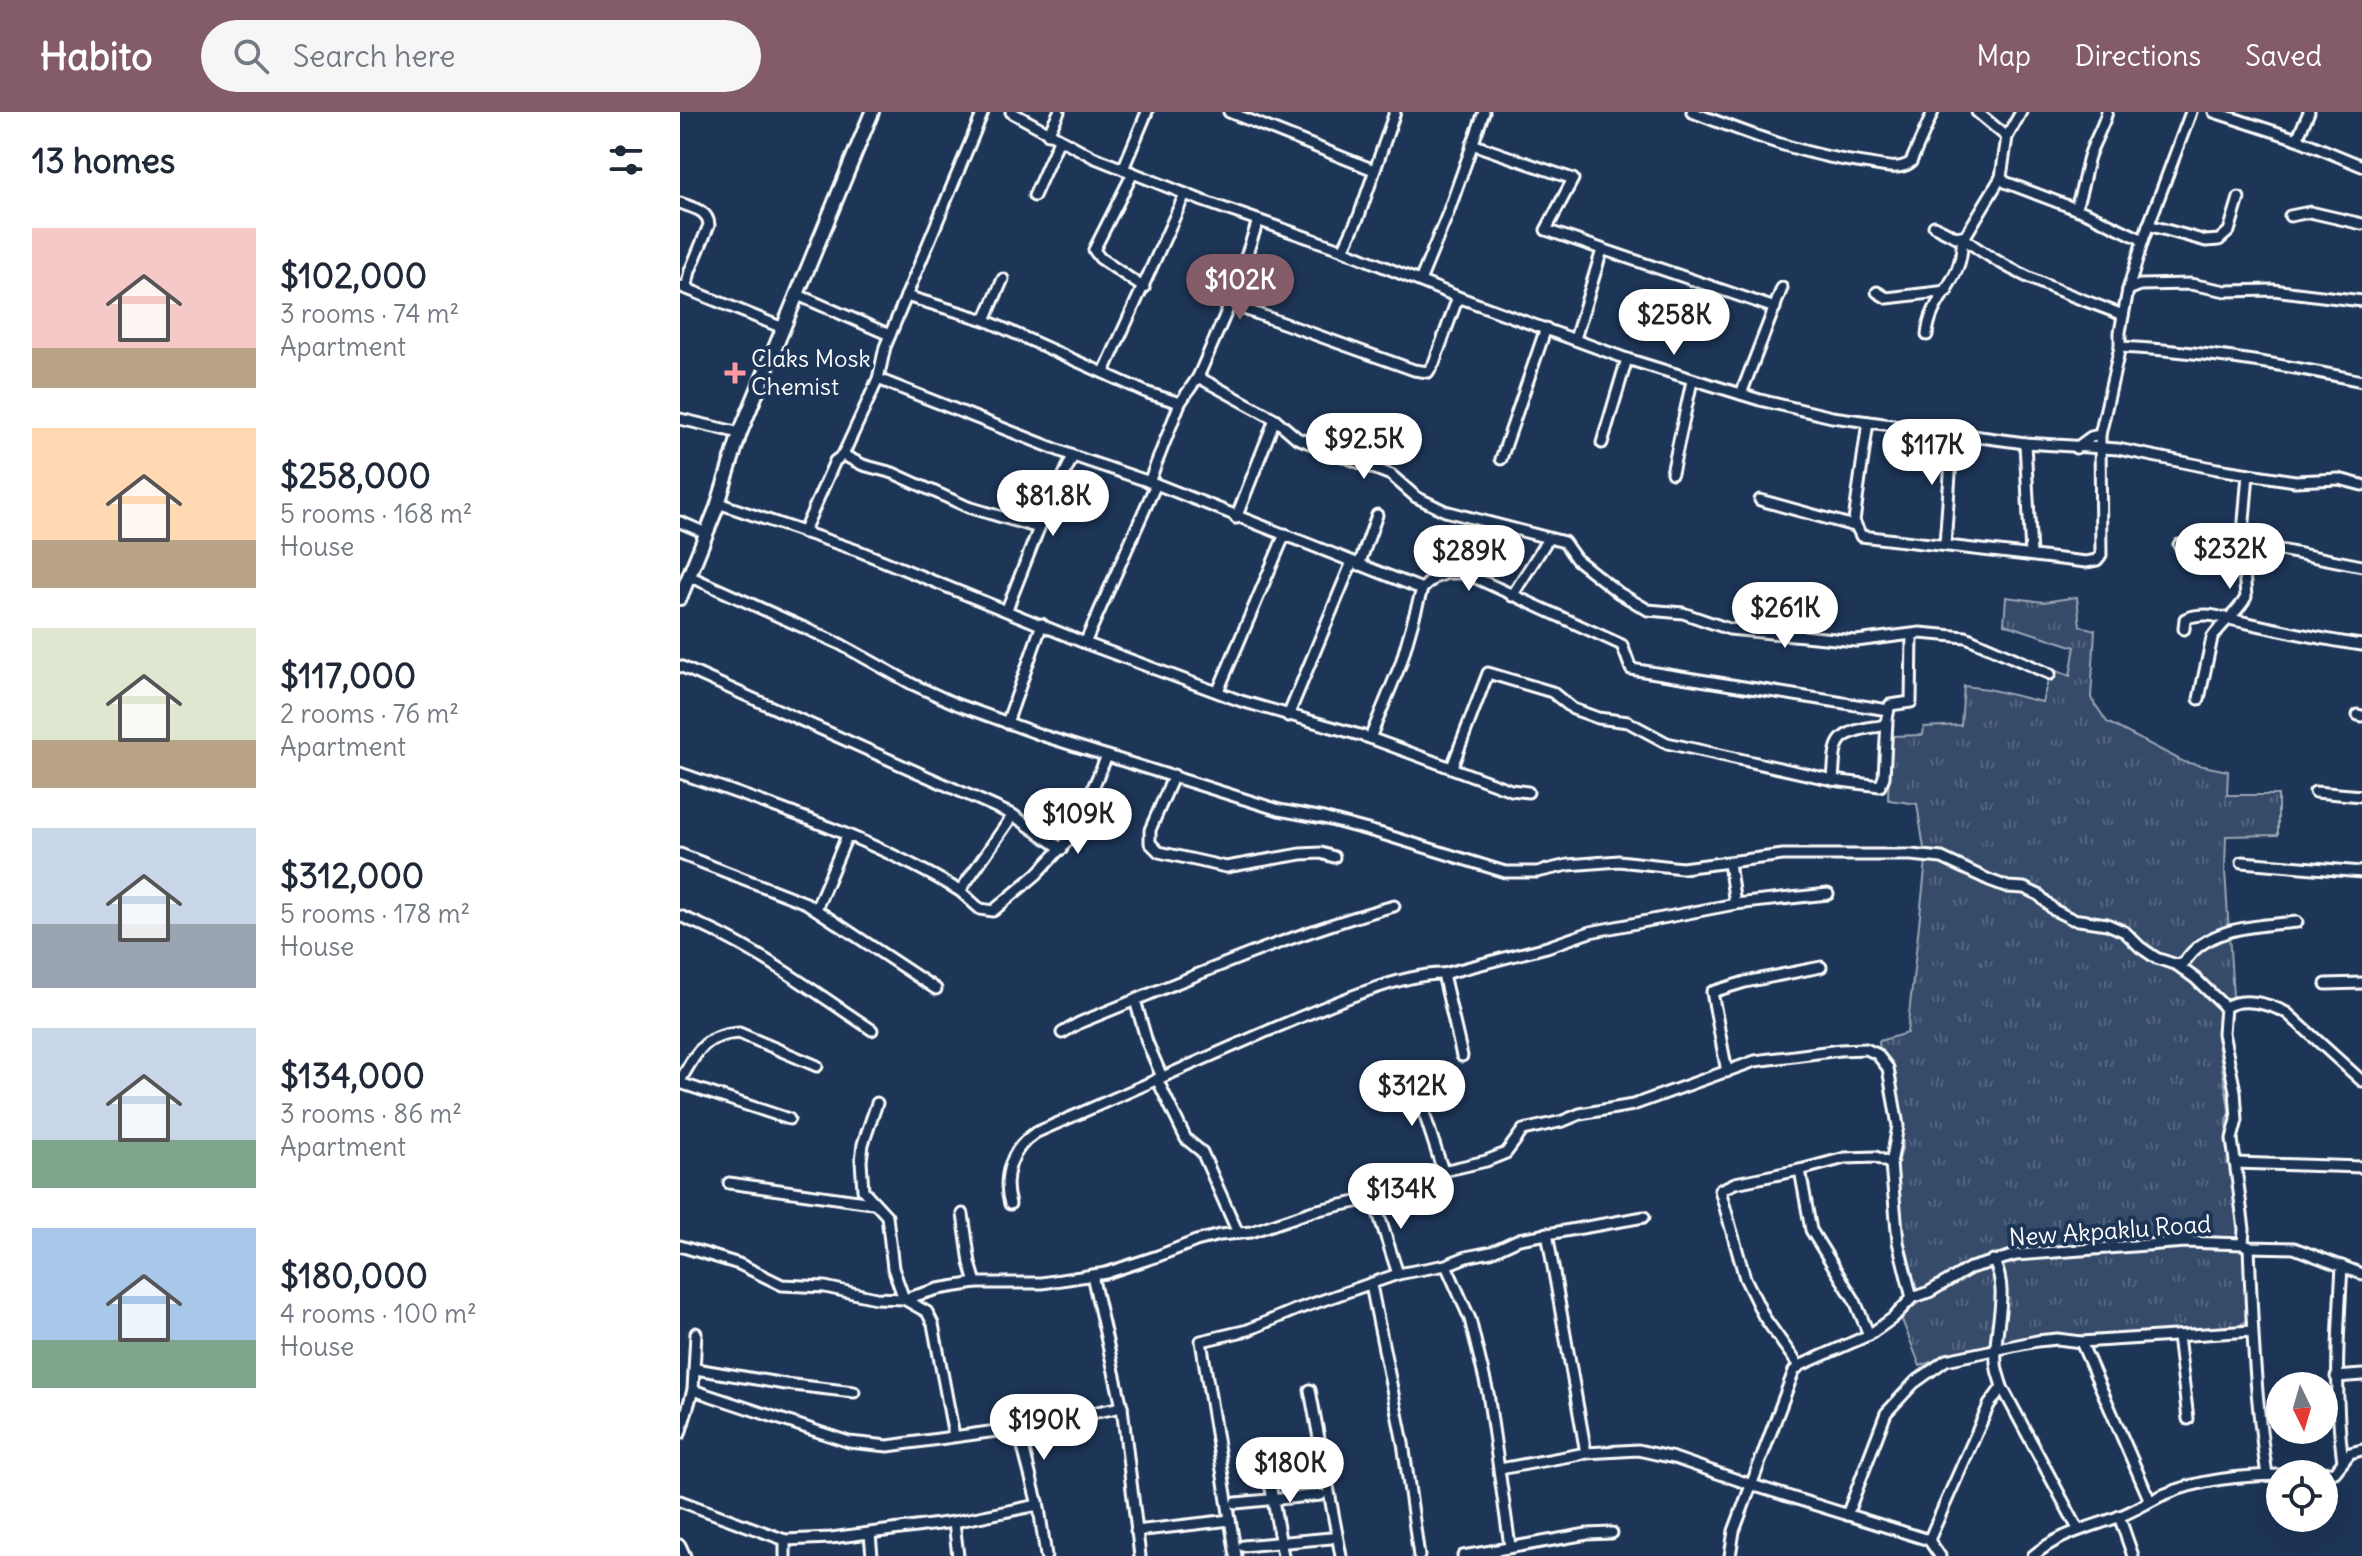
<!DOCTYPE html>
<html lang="en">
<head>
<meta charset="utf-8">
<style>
	:root { --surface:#fff; --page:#f6f6f7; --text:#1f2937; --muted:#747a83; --accent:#845c67 }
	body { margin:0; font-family:Delius,sans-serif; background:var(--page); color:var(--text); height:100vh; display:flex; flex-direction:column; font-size:30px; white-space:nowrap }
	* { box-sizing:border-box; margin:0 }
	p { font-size:26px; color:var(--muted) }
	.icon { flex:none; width:44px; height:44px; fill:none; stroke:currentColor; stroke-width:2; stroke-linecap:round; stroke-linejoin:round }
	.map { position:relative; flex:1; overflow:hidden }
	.sheet { display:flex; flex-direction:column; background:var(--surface); width:680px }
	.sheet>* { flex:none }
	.needle { width:52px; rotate:175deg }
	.controls { position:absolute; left:1586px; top:1260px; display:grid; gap:16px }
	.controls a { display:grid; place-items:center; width:72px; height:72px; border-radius:50%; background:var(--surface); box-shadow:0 8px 32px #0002; font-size:40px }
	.price { position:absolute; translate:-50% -68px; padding:0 18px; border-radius:28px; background:#fff; color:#222; font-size:26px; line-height:52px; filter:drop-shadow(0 2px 4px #0008) }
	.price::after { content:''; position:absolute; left:50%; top:48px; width:24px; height:18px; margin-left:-12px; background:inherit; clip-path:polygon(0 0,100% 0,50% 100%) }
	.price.on { background:var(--accent); color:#fff }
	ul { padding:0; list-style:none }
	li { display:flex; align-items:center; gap:24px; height:200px; padding:0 32px }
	li span { display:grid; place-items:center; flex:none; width:224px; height:160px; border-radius:0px; color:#555 }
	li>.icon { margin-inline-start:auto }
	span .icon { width:96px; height:96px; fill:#fffc; stroke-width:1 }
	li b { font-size:34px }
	h2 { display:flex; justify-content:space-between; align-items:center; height:96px; padding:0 32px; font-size:34px }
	header { display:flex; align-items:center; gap:48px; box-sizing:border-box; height:112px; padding:0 40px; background:var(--accent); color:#fff }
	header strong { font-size:38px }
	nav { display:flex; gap:44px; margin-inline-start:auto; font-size:28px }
	.search { width:560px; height:72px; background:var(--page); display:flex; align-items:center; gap:20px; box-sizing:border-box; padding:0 28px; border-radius:44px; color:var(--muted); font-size:30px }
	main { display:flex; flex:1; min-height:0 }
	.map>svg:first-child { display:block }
	.grass { fill:url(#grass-tufts); stroke:#9aa5b4; stroke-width:2 }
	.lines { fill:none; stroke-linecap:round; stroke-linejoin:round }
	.street-casing { stroke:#fff; stroke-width:15 }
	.secondary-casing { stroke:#fff; stroke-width:18 }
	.street { stroke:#1d3557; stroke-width:9 }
	.secondary { stroke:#1d3557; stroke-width:12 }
	.poi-dot { fill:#ff9aa2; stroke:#1d3557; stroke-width:3 }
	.labels { text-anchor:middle; stroke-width:8; stroke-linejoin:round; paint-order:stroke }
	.poi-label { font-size:24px; fill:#fff; stroke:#1d3557; text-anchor:start }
	.street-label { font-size:24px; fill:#fff; stroke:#1d3557 }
</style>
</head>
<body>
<header>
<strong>Habito</strong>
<div class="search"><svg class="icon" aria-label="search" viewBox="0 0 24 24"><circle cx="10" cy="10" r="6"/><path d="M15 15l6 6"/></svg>Search here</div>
<nav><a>Map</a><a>Directions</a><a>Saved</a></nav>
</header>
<main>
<section class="sheet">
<h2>13 homes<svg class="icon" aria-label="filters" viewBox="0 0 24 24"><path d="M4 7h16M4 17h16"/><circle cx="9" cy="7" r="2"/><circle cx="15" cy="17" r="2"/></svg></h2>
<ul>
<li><span style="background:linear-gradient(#f6c9c9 75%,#b9a48a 0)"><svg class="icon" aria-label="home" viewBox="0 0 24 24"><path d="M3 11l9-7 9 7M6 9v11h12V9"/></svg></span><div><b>$102,000</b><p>3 rooms · 74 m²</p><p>Apartment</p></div></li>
<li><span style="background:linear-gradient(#ffd9b3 70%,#b9a48a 0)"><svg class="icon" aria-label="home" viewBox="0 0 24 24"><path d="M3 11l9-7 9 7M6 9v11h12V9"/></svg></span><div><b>$258,000</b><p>5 rooms · 168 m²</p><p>House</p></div></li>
<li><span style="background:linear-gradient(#dfe7d0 70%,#b9a48a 0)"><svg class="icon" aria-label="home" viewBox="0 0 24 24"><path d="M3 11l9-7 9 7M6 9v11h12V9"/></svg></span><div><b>$117,000</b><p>2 rooms · 76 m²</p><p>Apartment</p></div></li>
<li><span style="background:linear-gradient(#c9d6e8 60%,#9aa5b1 0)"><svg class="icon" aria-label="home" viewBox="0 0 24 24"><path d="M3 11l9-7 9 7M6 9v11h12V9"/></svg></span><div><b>$312,000</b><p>5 rooms · 178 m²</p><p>House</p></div></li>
<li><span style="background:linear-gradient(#c9d6e8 70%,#7fa58c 0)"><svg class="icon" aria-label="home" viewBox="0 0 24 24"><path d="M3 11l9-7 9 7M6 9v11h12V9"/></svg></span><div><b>$134,000</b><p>3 rooms · 86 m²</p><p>Apartment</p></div></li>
<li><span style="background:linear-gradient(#a9c7e8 70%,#7fa58c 0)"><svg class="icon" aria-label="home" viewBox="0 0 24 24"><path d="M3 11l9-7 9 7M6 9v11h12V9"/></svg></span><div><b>$180,000</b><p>4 rooms · 100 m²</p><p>House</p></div></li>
</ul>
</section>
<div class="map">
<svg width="1682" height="1444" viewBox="0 0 1682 1444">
	<defs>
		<pattern id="grass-tufts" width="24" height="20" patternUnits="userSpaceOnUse" patternTransform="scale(2)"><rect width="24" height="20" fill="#364b69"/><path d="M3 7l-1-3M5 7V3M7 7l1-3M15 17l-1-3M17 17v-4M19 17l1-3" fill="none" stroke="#546680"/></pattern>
	</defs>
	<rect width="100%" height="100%" fill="#1d3557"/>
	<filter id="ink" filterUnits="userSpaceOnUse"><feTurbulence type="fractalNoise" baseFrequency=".0125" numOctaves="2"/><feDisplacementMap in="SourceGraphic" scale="16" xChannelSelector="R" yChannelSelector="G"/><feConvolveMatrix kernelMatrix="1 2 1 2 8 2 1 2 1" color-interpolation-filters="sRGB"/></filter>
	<g filter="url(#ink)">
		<!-- grass -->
		<path class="grass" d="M1326 485 1364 490 1397 485 1400 514 1415 518 1411 586 1427 610 1504 650 1548 659 1547 683H1598V723L1546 724 1545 758 1553 884 1546 887 1539 897 1537 926 1549 997 1546 1025 1564 1139 1568 1206 1560 1214 1411 1225C1378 1221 1344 1229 1312 1236 1286 1242 1266 1243 1240 1254L1221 1205 1240 1189 1232 1172 1223 1135 1216 1059 1223 1033 1212 954 1200 942 1199 929 1227 921 1246 749 1237 692 1208 688 1210 624 1243 623 1244 615 1281 613 1284 574 1308 577 1362 590 1369 566 1374 558 1390 564 1395 535 1324 512Z"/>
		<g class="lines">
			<defs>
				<g id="street">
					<path d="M331 0 413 45 523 89 663 138 778 185 947 247 1080 288 1152 305 1345 331 1438 337 1537 357 1615 369 1659 367 1682 373"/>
					<path d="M549 0 694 58"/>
					<path d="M1012 0C1072 23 1125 44 1190 52 1203 54 1220 59 1231 50L1253 0"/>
					<path d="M1297 0 1327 25 1321 65 1325 70 1409 102 1463 128"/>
					<path d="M1534 0 1617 27 1682 54"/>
					<path d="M368 22 379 0"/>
					<path d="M1327 25 1341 0"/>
					<path d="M1617 27 1629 0"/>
					<path d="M792 32 893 67 866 118 1095 196"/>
					<path d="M443 57 467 0"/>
					<path d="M453 61 414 138 420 146 464 176"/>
					<path d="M354 84 379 28"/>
					<path d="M0 91C13 96 28 98 29 113L10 159 6 177"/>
					<path d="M1395 97C1402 81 1404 65 1408 48 1412 32 1423 16 1427 0"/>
					<path d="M1610 104 1630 100 1682 112"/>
					<path d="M1468 113 1526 129 1539 128 1549 119 1559 86"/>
					<path d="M1254 114 1276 125 1286 123 1321 65"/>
					<path d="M1282 125C1331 164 1386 181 1443 203"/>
					<path d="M663 138 679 104 715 0"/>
					<path d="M740 169 768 101 804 0"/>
					<path d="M0 174 103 216"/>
					<path d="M1448 178 1463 128 1511 0"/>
					<path d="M1197 180 1207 186 1267 179"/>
					<path d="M118 183 210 223"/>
					<path d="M226 184 305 208 468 281 500 291"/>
					<path d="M550 192 734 258 748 260 754 251 778 185"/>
					<path d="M305 208 323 167"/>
					<path d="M1247 223C1250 184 1285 171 1282 125"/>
					<path d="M895 227 922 138"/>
					<path d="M1440 235C1522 239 1602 252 1682 269"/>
					<path d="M424 260 505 82"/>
					<path d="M518 265 595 307 617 326 711 363 736 385 765 399 884 430 896 447 939 481 968 498 1003 501 1049 517 1176 529 1240 521 1286 525 1370 562"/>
					<path d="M198 267 393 344 476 372 405 531"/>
					<path d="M1061 282 1102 176"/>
					<path d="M0 307 60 321"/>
					<path d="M1188 310 1174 409 1181 424 1406 450 1417 448 1421 443 1420 323 1440 235V220L1448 178 1460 173 1510 172 1546 179 1593 178 1682 189"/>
					<path d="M922 331 947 247"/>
					<path d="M1345 331 1351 443"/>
					<path d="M1396 336 1411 325 1420 323"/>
					<path d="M163 343 183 353 213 361 288 395 359 416"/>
					<path d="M821 347 866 216"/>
					<path d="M992 361 1012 269"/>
					<path d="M469 370 500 291 518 265 550 192 578 109"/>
					<path d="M476 372 742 477"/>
					<path d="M1080 388 1174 414"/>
					<path d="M38 391 179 439 405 531 561 589 690 626 831 678 848 680"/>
					<path d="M556 406 595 307"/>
					<path d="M0 410 26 421"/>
					<path d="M123 421 155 349 163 343 198 267 205 235 303 0"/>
					<path d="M1265 433 1273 320"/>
					<path d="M1499 433 1540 430 1562 433"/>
					<path d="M679 453 697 403"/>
					<path d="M1564 454 1579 439 1595 437 1682 454"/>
					<path d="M9 464 160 532 232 572 276 592 364 624 599 698 643 706 699 721 825 760H857L888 753 939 749 1002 756 1103 743H1231L1262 746 1309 768 1328 775 1344 776 1359 783 1374 798 1392 807 1427 812 1445 820 1460 835 1476 846 1497 853 1516 867 1545 895"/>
					<path d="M832 484 868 427"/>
					<path d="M327 497 359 416 393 344"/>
					<path d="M1504 517 1505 507C1513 503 1526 502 1535 504 1583 514 1632 526 1682 533"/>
					<path d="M0 554 333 703"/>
					<path d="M538 579 605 422"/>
					<path d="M1519 587 1532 526C1542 510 1558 501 1566 485L1562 433 1568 362"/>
					<path d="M1678 603 1682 604"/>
					<path d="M608 604 672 450"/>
					<path d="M327 611 362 512"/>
					<path d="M690 626 721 551 742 477 754 466 767 461H785L942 533 951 557 1208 598"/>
					<path d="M772 655 808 561 872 580 893 597 918 606 948 610 987 631 1153 668 1200 674 1204 665 1207 609"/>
					<path d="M0 661C94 694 194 727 280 779L333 703 382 737"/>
					<path d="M494 663 470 718V731L479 740 546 755 621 742 641 741 654 745"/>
					<path d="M1153 668C1156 632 1152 622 1193 615 1196 615 1203 614 1205 612 1208 608 1208 598 1210 593L1231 590 1232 523"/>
					<path d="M1635 680 1682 684"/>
					<path d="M0 742 126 791 256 877"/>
					<path d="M1562 750 1682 760"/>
					<path d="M1049 751 1055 792"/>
					<path d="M280 779 300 797 313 799 357 762 391 725 427 644"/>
					<path d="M136 797 167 724"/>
					<path d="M0 804C71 832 129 876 192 918"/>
					<path d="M1497 853 1504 851C1526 814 1579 814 1617 810"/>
					<path d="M763 862 782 944"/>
					<path d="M1646 872 1682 871"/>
					<path d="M455 888 467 930 482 965"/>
					<path d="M382 921 399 911C503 869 606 823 714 794"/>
					<path d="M1047 960 1032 880 1065 870 1141 855"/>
					<path d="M731 961 763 1059"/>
					<path d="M477 967 506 1027 522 1040 558 1121"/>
					<path d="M0 969C17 940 22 924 59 921L137 954"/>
					<path d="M0 971 109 1007"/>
					<path d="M197 991 183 1032 181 1049 183 1078 207 1104 213 1156 224 1187 247 1200 253 1212 274 1324"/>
					<path d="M1555 1051 1682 1055"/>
					<path d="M1120 1058 1131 1118 1175 1189 1189 1223"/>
					<path d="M49 1071 192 1091"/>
					<path d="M693 1085 718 1162"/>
					<path d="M330 1092C322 1065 331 1037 355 1021 433 987 511 952 590 918 633 900 718 861 763 862L867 835 910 820 1055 792 1148 782"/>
					<path d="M283 1102 290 1151 296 1171"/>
					<path d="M867 1121 906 1341"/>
					<path d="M1563 1132 1564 1117 1552 1027 1557 1008 1555 979 1543 921 1545 895C1563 884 1589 892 1607 901L1682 969"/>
					<path d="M0 1134 59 1152 102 1173 145 1175 196 1186 224 1187 258 1177 296 1171H362L426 1161 478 1144 516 1129 540 1123 571 1120 633 1099 681 1089 729 1067 806 1049 826 1041 843 1018 883 1009 900 1002 953 993 1075 949 1160 938 1186 937 1197 942 1208 956 1218 1014 1211 1052"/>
					<path d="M1569 1135C1572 1211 1575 1287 1587 1363"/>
					<path d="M766 1153 790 1207 808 1281 830 1434"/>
					<path d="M1662 1154C1658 1221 1654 1284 1663 1350"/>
					<path d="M412 1163 442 1295 460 1444"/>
					<path d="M691 1173 723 1331 739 1444"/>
					<path d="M1498 1224 1508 1307"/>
					<path d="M1401 1230 1470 1389"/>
					<path d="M1119 1254 1084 1205 1065 1166 1040 1078 1055 1071 1120 1058 1165 1046 1196 1045 1211 1052 1218 1130 1232 1186"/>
					<path d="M16 1257 105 1272 174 1280"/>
					<path d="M1656 1265 1682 1263"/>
					<path d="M1322 1275 1398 1417"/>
					<path d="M13 1278 169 1330 208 1334 338 1316 442 1295"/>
					<path d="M630 1278 661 1444"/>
					<path d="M0 1322 13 1278 16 1221"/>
					<path d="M586 1349 603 1444"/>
					<path d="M820 1357 906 1341 958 1338 994 1346 1072 1373 1249 1428 1260 1444"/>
					<path d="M1618 1362 1655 1360 1670 1341 1682 1338"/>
					<path d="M0 1389 105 1428 151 1426 274 1410 358 1393 338 1316"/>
					<path d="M358 1389 366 1444"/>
					<path d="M556 1391 641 1383"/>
					<path d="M1167 1403 1206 1301 1234 1271 1266 1248 1357 1229 1377 1227 1401 1230 1572 1219"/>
					<path d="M1439 1404 1453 1444"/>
					<path d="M274 1410 278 1444"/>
					<path d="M456 1419 550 1408"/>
					<path d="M190 1422 192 1444"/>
					<path d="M1249 1428 1309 1293 1322 1275C1320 1267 1316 1258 1316 1250 1313 1216 1331 1180 1313 1148"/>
					<path d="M0 1433 5 1444"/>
					<path d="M563 1434 651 1426"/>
					<path d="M105 1444V1428"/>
					<path d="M556 1444 521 1229 568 1218 615 1198 718 1162 766 1153 786 1145 811 1140 839 1127 964 1105"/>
					<path d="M783 1444 907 1422 932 1421"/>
					<path d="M1050 1444 1054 1419 1114 1259 1119 1254 1189 1223 1213 1206 1232 1186 1249 1180 1290 1156 1336 1143 1505 1130 1563 1132 1569 1135 1614 1136 1682 1162"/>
					<path d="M1353 1444C1378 1422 1408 1416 1438 1405 1454 1399 1468 1390 1483 1383 1521 1367 1560 1364 1600 1363"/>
				</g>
				<path id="secondary" d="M0 486 37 395 60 321 192 0"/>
			</defs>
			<!-- street casing -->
			<use href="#street" class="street-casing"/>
			<!-- secondary casing -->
			<use href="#secondary" class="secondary-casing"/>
			<!-- street -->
			<use href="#street" class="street"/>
			<!-- secondary -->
			<use href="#secondary" class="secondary"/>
		</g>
	</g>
	<!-- markers -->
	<path class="poi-dot" d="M51 249h8v8h8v8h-8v8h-8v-8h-8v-8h8z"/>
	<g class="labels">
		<!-- poi labels -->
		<g class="poi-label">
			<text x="71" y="255">Claks Mosk<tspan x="71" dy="28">Chemist</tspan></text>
		</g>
		<!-- street labels -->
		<g class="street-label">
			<text transform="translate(1430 1119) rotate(-4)" y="8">New Akpaklu Road</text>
		</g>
	</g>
</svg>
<div class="controls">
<a><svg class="needle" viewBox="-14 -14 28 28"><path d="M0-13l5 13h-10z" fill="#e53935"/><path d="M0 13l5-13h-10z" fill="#747a83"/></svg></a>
<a><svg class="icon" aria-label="locate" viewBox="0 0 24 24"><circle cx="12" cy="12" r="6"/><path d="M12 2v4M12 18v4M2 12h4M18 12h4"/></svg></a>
</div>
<b class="price on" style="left:560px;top:210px">$102K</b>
<b class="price" style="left:994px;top:245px">$258K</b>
<b class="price" style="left:684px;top:369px">$92.5K</b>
<b class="price" style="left:1252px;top:375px">$117K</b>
<b class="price" style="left:373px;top:426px">$81.8K</b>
<b class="price" style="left:1550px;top:479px">$232K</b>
<b class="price" style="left:789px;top:481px">$289K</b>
<b class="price" style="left:1105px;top:538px">$261K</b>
<b class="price" style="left:398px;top:744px">$109K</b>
<b class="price" style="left:732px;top:1016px">$312K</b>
<b class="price" style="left:721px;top:1119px">$134K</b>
<b class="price" style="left:364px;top:1350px">$190K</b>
<b class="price" style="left:610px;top:1393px">$180K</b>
</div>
</main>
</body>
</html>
